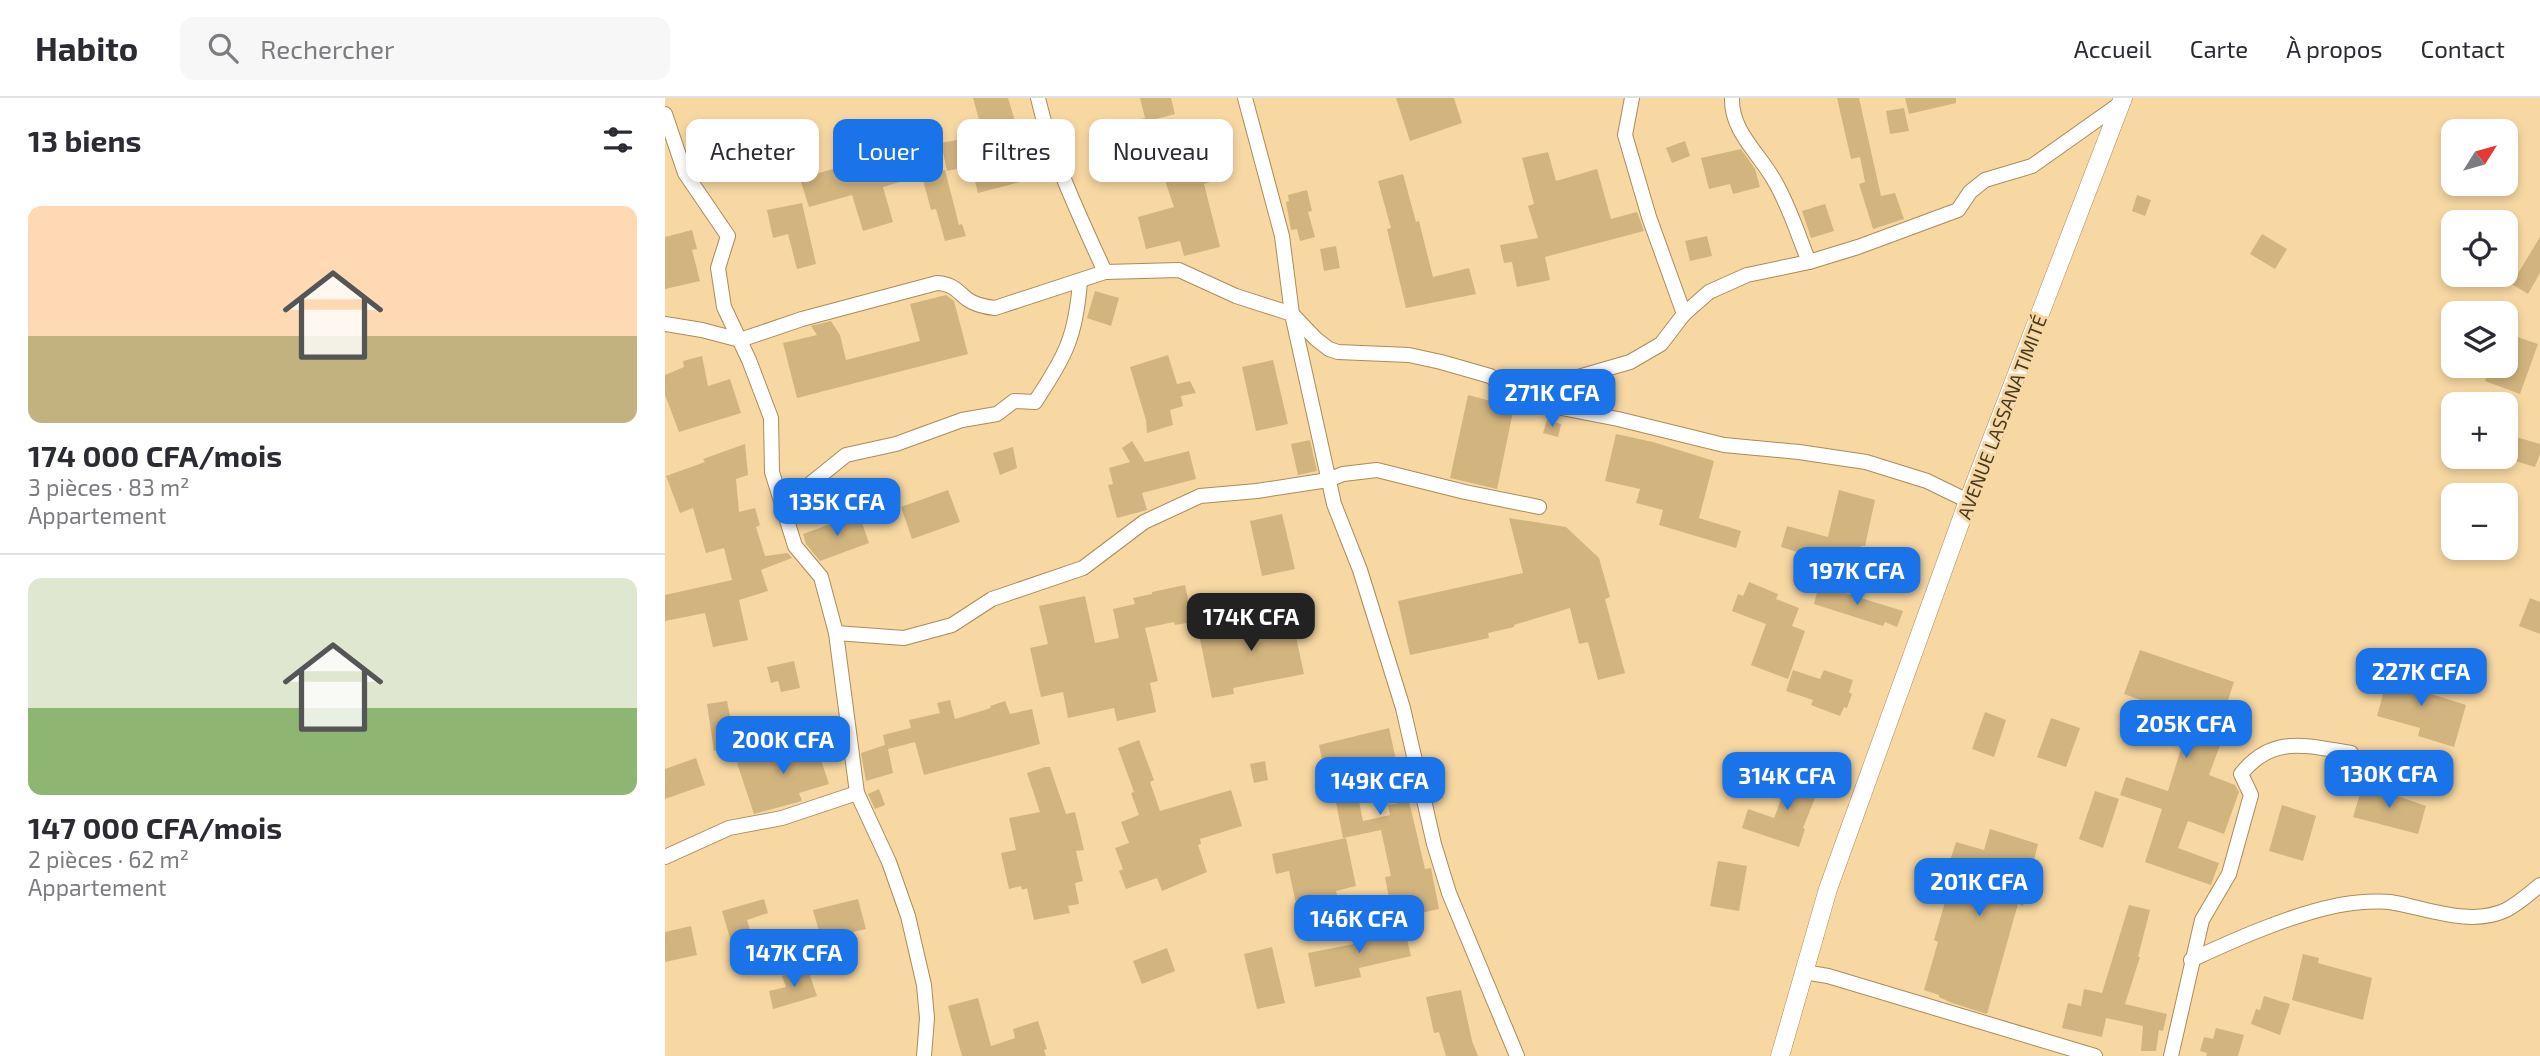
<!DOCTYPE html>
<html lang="fr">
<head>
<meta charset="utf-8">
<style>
	:root { --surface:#fff; --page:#f7f7f7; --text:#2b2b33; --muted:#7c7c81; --line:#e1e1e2; --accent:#1a73e8 }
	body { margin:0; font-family:"Exo 2",sans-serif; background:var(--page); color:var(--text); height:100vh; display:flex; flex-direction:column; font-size:26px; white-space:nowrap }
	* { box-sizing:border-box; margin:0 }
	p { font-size:23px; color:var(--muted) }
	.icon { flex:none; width:38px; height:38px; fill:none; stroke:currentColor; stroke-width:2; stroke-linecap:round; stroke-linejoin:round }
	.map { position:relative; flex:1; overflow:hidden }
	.sheet { display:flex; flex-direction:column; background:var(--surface); width:665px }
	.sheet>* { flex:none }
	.hud { position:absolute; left:21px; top:21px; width:665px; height:63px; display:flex; gap:14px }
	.needle { width:46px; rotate:53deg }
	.fabs { position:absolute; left:1776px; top:21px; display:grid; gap:14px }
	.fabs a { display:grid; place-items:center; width:77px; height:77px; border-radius:14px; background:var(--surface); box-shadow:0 4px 10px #0003; font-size:35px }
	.price { position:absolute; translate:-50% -60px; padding:0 16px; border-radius:14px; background:var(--accent); color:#fff; font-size:23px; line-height:46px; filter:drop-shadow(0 2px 4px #0008) }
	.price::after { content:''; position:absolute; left:50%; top:42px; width:21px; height:16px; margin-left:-10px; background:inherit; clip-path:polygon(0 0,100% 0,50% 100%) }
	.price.on { background:#222; color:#fff }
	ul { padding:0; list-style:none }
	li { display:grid; align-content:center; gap:14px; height:371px; padding:0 28px }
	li+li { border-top:2px solid var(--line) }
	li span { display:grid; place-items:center; height:217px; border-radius:14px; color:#555 }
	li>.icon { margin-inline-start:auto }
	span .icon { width:126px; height:126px; fill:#fffc; stroke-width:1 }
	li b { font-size:30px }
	h2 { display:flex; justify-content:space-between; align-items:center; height:84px; padding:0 28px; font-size:30px }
	.tag { padding:0 24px; border-radius:14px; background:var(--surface); box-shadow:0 4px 10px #0003; font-size:24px; line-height:63px }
	.tag.on { background:var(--accent); color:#fff }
	header { display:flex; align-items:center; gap:42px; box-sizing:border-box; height:98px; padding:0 35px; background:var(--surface); border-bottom:2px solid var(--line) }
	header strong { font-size:33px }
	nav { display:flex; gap:38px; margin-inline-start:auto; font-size:24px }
	.search { width:490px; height:63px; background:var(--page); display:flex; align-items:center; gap:18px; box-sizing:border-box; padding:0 24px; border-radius:14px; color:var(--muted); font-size:26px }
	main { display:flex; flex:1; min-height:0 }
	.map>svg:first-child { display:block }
	.building { fill:#d2b47f }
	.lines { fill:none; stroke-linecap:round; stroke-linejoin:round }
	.minor-casing { stroke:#aa8c59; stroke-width:16 }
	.tertiary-casing { stroke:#aa8c59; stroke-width:19 }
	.minor { stroke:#fff; stroke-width:14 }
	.tertiary { stroke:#fff; stroke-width:18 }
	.labels { text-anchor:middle; stroke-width:6; stroke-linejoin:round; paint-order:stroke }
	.street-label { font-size:19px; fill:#443822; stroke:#f7d8a3 }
</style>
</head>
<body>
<header>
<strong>Habito</strong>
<div class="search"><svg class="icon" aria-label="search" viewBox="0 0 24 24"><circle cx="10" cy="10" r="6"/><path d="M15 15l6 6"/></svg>Rechercher</div>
<nav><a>Accueil</a><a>Carte</a><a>À propos</a><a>Contact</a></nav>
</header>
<main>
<section class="sheet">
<h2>13 biens<svg class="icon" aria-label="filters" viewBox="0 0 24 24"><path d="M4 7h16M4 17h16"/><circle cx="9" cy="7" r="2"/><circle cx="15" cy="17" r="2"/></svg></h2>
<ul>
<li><span style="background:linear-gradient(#ffd9b3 60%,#c2b280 0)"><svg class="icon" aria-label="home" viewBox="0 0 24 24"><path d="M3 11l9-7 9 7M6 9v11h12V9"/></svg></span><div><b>174 000 CFA/mois</b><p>3 pièces · 83 m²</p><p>Appartement</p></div></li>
<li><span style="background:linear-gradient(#dfe7d0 60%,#8fb573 0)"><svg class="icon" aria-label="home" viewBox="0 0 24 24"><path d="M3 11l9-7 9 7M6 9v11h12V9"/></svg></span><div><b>147 000 CFA/mois</b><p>2 pièces · 62 m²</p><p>Appartement</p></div></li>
</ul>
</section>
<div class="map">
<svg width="1875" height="958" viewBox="0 0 1875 958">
	<rect width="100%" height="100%" fill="#f7d8a3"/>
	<!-- building -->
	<g class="building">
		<path d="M308 0H343L360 56 370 53 377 78 313 95 306 68 282 73 276 45 318 37Z"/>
		<path d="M475 0H506L510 16 487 22 493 48 459 56 451 27 480 20Z"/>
		<path d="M731 0H789L797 25 745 43Z"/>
		<path d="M1172 0H1194L1216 98 1230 95 1239 121 1208 131 1194 86 1200 84 1195 59 1186 61Z"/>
		<path d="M1240 0H1291V5L1244 16Z"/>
		<path d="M1239 10 1244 33 1225 36 1221 13Z"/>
		<path d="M1020 43 1025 58 1007 65 1001 50Z"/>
		<path d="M544 51 554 81 539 86 555 149 519 158 515 143 481 151 473 119 509 109 494 65Z"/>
		<path d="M1076 51 1090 71 1095 89 1068 96 1065 86 1044 91 1036 60Z"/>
		<path d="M229 52 238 83 218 89 228 124 198 133 187 97 144 109 135 81Z"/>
		<path d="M883 54 891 83 932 71 946 121 972 114 979 133 880 159 885 182 852 189 847 164 839 165 835 147 873 140 863 108 869 106 857 60Z"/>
		<path d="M280 72 294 127 297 126 301 138 280 143 271 111 266 112 257 78Z"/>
		<path d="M738 76 751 124 754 123 768 179 804 170 811 196 741 210 722 131 726 130 713 83Z"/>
		<path d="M642 92 647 113 643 114 650 139 635 143 632 131 626 132 621 104 624 103 623 97Z"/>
		<path d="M1472 97 1486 102 1480 118 1467 113Z"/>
		<path d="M137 105 151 166 132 171 123 136 108 140 102 112Z"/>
		<path d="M1160 106 1169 133 1146 140 1137 113Z"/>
		<path d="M27 132 32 151 27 152 35 183 0 191V139Z"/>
		<path d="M1597 136 1622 151 1610 171 1585 156Z"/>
		<path d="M1042 138 1047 158 1025 163 1020 143Z"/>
		<path d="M1875 139V175L1863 196 1832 177H1852Z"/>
		<path d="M671 148 675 170 659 173 655 151Z"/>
		<path d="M430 193 454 200 446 228 422 220Z"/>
		<path d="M281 197 289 203 303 256 132 300 118 245 152 237 146 228 166 223 175 237 181 262 255 243 245 206Z"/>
		<path d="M1841 235 1873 246 1855 296 1820 283 1825 268H1841Z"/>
		<path d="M503 257 512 286 525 283 531 295 516 298 518 308 505 312 508 327 482 335 481 322 465 269Z"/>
		<path d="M37 258 43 288 65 281 76 315 14 334 0 297V277L19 269 18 263Z"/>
		<path d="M608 262 623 326 591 333 577 269Z"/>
		<path d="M803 297 849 309 832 391 785 380Z"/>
		<path d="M882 322 896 326 893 339 878 335Z"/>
		<path d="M951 336 988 344 1049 363 1034 420 1076 433 1071 450 994 427 998 412 971 405 975 391 940 383Z"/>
		<path d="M1841 336 1875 346V356L1870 369 1841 360Z"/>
		<path d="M645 342 652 373 633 377 626 346Z"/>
		<path d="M467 343 480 364 524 353 531 381 477 395 482 412 452 420 443 387 448 386 444 370 465 364 457 350Z"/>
		<path d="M80 346 83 377 71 381 74 414 90 410 95 427 91 429 100 458 123 455 127 460 96 472 103 493 74 502 83 542 48 549 40 515 0 523V497L67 482 59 450 41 455 28 410 15 415 1 378 40 364 38 361Z"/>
		<path d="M348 349 352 370 335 377 328 355Z"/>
		<path d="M283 392 295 424 247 441 236 409Z"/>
		<path d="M1174 392 1210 402 1200 448H1196L1191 466 1178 463 1177 468 1116 449 1122 428 1163 439Z"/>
		<path d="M194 416 204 445 155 463 141 446 138 436Z"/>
		<path d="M617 416 630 471 597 478 585 423Z"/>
		<path d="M844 420 901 429 934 460 945 499 940 501 960 575 933 582 923 544 914 546 905 510 849 527V529L823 535 824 540 745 557 733 503 858 475Z"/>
		<path d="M1084 484 1113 496 1111 501 1134 510 1127 528 1140 533 1123 581 1086 567 1101 526 1067 513 1073 496 1078 498Z"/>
		<path d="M520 487 528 524 510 527 509 524 480 530 493 583 485 585 491 614 452 623 449 610 403 620 398 594 376 599 365 550 383 546 374 508 420 498 430 545 454 540 448 511 470 506 468 500 487 496V494Z"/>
		<path d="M1154 487 1238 513 1232 529 1220 524 1218 528 1149 506Z"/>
		<path d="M1865 500 1875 504V536L1854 528Z"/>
		<path d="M625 511 639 576 568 590 569 596 547 600 534 536 576 527 575 521Z"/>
		<path d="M1475 552 1569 584 1559 614 1582 622 1577 637 1561 631 1544 677 1570 687 1574 694 1559 736 1523 723 1513 750 1554 765 1546 787 1480 764 1497 711 1455 697 1461 679 1503 693 1524 625 1493 614 1494 609 1459 596Z"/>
		<path d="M129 563 135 590 116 594 113 583 106 585 102 569Z"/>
		<path d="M1725 571 1764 582 1760 594 1801 607 1789 649 1753 638 1755 630 1712 618Z"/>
		<path d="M1128 572 1155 581 1159 572 1188 582 1184 594 1187 596 1182 610 1179 609 1175 618 1146 607 1148 602 1121 593Z"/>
		<path d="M285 602 290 621 326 610 325 608 340 603 345 616 367 611 375 646 259 677 250 644 223 651 228 675 201 683 196 655 220 647 218 637 246 630 244 622 275 615 272 605Z"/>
		<path d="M62 603 71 650 49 653 42 606Z"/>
		<path d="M1320 614 1341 622 1329 659 1307 651Z"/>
		<path d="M1386 620 1415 630 1401 669 1372 659Z"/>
		<path d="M724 630 734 676 693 685 694 689H691L698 723 725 717 723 707 744 703 760 771 766 770 774 811 728 821 720 779 726 778 716 732 678 740 669 694 664 695 654 647Z"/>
		<path d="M149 641 164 686 134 695 137 703 89 716 72 665Z"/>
		<path d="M474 642 489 682 485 684 495 713 566 692 577 728 535 741 536 746 533 747 542 774 497 793 492 780 461 791 454 773 458 771 450 750 464 745 456 724 474 717 466 695 469 694 453 650Z"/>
		<path d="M31 660 40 687 0 701V671Z"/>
		<path d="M600 663 603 682 589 685 585 666Z"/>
		<path d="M380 669H385L401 716 410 714 419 752 411 753 418 783 410 785 414 806 403 808 405 815 369 822 362 790 357 792 356 788 344 791 336 755 351 752 344 720 375 714 362 675Z"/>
		<path d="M1127 674 1156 685 1138 730 1140 731 1134 749 1077 730 1083 711 1109 720Z"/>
		<path d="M1698 686 1761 708 1753 736 1688 719Z"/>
		<path d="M214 691 220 707 210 711 203 696Z"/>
		<path d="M1430 693 1454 701 1438 750 1414 741Z"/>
		<path d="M1617 707 1651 718 1638 763 1604 753Z"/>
		<path d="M1325 731 1373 746 1368 766H1371L1358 808 1353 806 1322 916 1287 905 1274 899V897L1259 892 1273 844 1269 842 1287 780 1280 779 1291 744 1319 752Z"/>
		<path d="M681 740 691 788 671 793 672 797 631 806 624 773 611 776 607 756Z"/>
		<path d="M1053 763 1082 768 1074 813 1045 808Z"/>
		<path d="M99 801 103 815 82 822 95 865 71 872 65 851 68 850 57 813Z"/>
		<path d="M193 801 201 831 171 838 170 834 155 837 148 812Z"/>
		<path d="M1464 807 1485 812 1473 859H1475L1460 906 1502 916 1498 933 1494 932 1491 953H1476L1478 928 1441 920 1437 939 1397 930 1403 905 1416 908 1419 891 1437 895Z"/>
		<path d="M738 824 746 858 694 870 696 879 650 889 643 855 699 844 697 835Z"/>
		<path d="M26 828 32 857 0 864V834Z"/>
		<path d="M607 849 620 905 592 911 579 856Z"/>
		<path d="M502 850 510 873 477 886 468 863Z"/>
		<path d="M1638 856 1654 860 1653 865 1707 880 1698 922 1627 902Z"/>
		<path d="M142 869 152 898 108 911 104 893 121 889 117 878Z"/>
		<path d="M796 892 807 943 813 958H781L774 934 769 935 761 899Z"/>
		<path d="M1599 898 1625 906 1615 937 1586 926 1591 911 1595 912Z"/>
		<path d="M313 900 326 948 350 940 348 931 373 923 382 951 379 952 381 958H297L283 908Z"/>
		<path d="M1551 930 1579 937 1573 958H1541L1542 955 1535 953 1539 939 1548 941Z"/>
	</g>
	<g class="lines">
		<defs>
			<g id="minor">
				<path d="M373 0C387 61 414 117 440 174"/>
				<path d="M580 0 617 138 627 216 669 406 695 472 738 610 769 746 784 795 852 958"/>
				<path d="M967 0 960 37 984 119 1019 216"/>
				<path d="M1067 0C1066 33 1093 54 1109 82 1124 107 1133 137 1144 164"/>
				<path d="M0 16 20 75 63 138 53 170 59 209 84 262 106 320 107 374 130 448 156 479 171 535 192 695 224 764 243 818 259 887 262 920 259 958"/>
				<path d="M0 226 37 232 75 242 137 221 272 185C288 186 291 192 302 201 310 207 320 209 330 210L440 174 514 172 571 198 627 216 651 241 664 251 673 254 744 257 776 264 825 278 851 297 871 305 953 321 1059 347 1134 354 1201 364 1262 383 1303 403"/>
				<path d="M851 297 965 264 996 246 1019 216 1044 194 1082 177 1144 164 1193 149 1293 112 1305 94 1320 82 1367 68 1456 5"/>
				<path d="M119 407 181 357 231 346 297 322 332 316 349 303 370 304C400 259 411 239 415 183"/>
				<path d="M171 535 239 540 287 527 327 501 418 470 479 424 535 398 592 393 663 382 678 376 712 372 800 394 874 409"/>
				<path d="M0 759 64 730 117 720 192 695"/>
				<path d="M1526 862C1571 841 1638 811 1688 805 1699 804 1713 803 1725 804 1762 810 1805 829 1841 812 1853 806 1864 796 1875 787"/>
				<path d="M1139 874 1163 878 1430 958"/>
				<path d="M1506 958 1537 822 1564 776 1586 697 1576 676C1608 636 1642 648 1686 655"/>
			</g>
			<path id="tertiary" d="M1115 958 1163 791 1303 403 1458 0"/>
		</defs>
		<!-- minor casing -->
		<use href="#minor" class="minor-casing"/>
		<!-- tertiary casing -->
		<use href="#tertiary" class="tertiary-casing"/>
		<!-- minor -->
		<use href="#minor" class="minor"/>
		<!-- tertiary -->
		<use href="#tertiary" class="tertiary"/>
	</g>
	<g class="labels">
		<!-- street labels -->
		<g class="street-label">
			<text transform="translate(1337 319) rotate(-69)" y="7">AVENUE LASSANA TIMITÉ</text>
		</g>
	</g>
</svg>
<div class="fabs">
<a><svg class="needle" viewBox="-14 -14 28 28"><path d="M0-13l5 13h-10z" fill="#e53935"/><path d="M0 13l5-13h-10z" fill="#7c7c81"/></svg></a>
<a><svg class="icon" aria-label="locate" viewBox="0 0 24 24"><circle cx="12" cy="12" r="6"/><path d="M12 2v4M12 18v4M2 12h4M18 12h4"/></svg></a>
<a><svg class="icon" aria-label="layers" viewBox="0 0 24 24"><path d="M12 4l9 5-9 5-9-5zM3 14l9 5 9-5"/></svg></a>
<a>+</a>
<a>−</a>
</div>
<b class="price" style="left:887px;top:331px">271K CFA</b>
<b class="price" style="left:172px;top:440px">135K CFA</b>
<b class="price" style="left:1192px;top:509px">197K CFA</b>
<b class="price on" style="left:586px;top:555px">174K CFA</b>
<b class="price" style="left:1756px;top:610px">227K CFA</b>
<b class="price" style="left:1521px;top:662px">205K CFA</b>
<b class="price" style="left:118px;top:678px">200K CFA</b>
<b class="price" style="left:1724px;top:712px">130K CFA</b>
<b class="price" style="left:1122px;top:714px">314K CFA</b>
<b class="price" style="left:715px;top:719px">149K CFA</b>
<b class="price" style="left:1314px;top:820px">201K CFA</b>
<b class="price" style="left:694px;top:857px">146K CFA</b>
<b class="price" style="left:129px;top:891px">147K CFA</b>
<div class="hud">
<a class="tag">Acheter</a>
<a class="tag on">Louer</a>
<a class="tag">Filtres</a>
<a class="tag">Nouveau</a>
</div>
</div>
</main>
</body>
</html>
